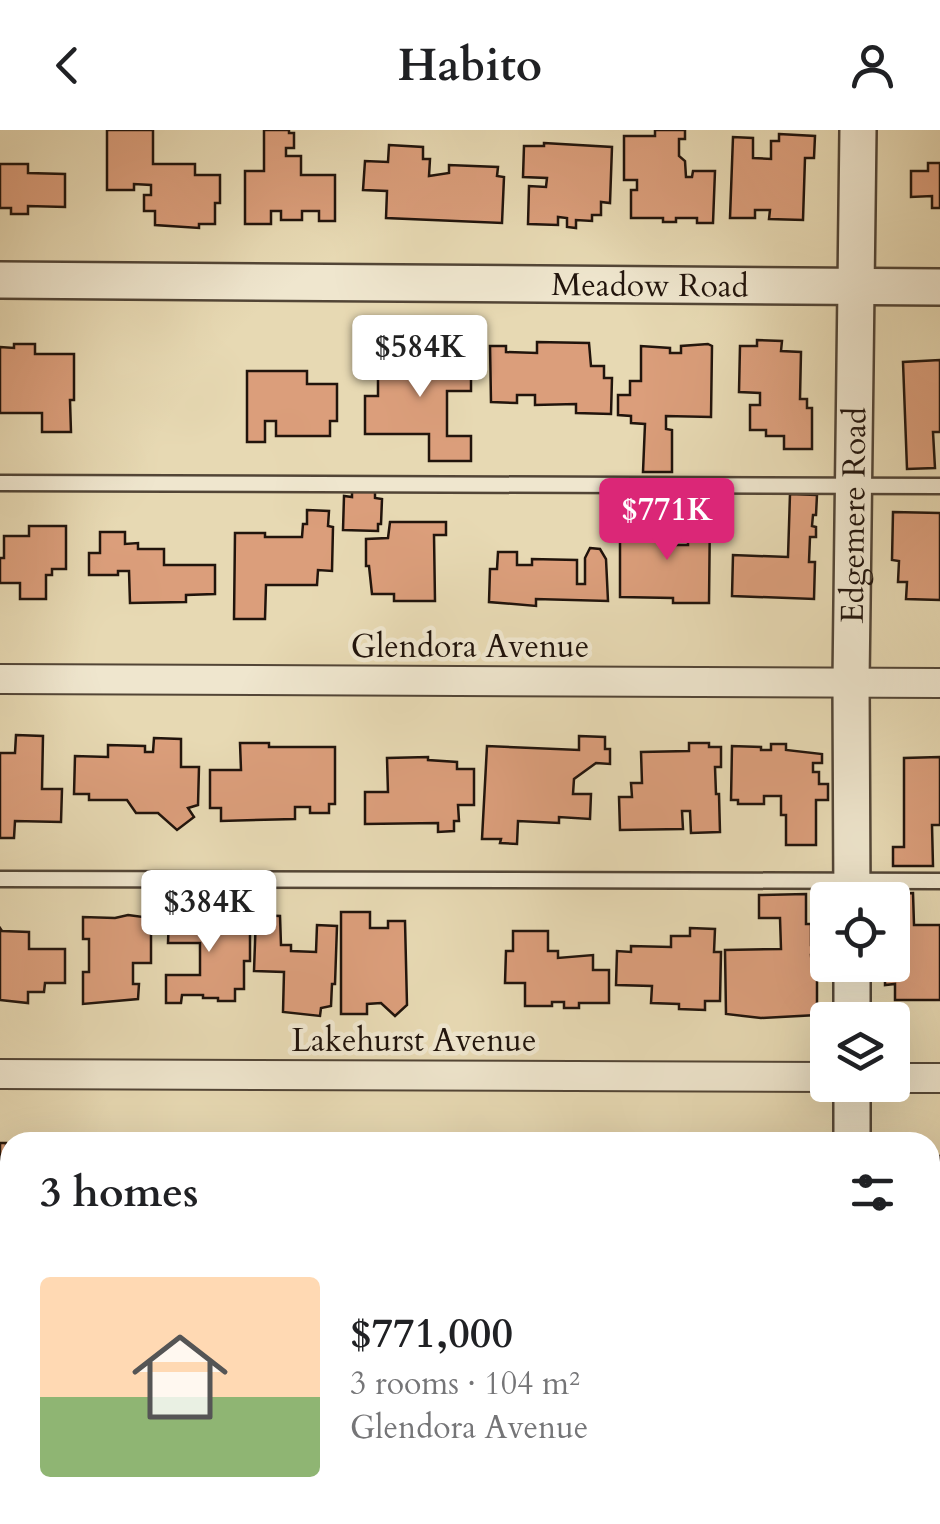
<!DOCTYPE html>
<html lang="en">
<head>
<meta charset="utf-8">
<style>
	:root { --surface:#fff; --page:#f2f2f2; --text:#202124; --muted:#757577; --accent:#db2777 }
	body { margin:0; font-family:Cardo,serif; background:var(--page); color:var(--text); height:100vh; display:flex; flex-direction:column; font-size:38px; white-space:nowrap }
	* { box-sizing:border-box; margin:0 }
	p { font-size:32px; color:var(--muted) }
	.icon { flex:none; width:55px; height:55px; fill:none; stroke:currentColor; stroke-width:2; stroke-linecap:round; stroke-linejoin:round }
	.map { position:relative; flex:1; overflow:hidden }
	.drawer { position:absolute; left:0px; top:1002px; width:940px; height:392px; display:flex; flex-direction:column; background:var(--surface); border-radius:30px 30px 0 0; box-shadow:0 10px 40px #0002 }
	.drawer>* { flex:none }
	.controls { position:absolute; left:810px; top:752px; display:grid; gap:20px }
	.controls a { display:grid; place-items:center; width:100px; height:100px; border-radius:10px; background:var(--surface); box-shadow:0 10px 40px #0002; font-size:50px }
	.price { position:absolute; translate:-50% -85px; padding:0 22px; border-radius:10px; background:#fff; color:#222; font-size:32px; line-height:65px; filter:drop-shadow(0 2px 5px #0008) }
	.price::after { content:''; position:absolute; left:50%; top:60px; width:30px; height:22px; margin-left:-15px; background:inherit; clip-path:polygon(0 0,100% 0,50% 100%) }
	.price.on { background:var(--accent); color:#fff }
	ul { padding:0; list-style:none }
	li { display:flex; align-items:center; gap:30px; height:250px; padding:0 40px }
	li span { display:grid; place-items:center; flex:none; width:280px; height:200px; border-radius:10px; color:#555 }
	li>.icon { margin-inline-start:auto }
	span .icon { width:120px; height:120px; fill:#fffc; stroke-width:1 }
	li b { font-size:42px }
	h2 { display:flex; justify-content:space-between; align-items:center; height:120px; padding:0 40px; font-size:42px }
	header { display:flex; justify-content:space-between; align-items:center; height:130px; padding:0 40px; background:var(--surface); font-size:45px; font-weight:700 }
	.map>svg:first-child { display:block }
	.building { fill:#db9e7b; stroke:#21140c; stroke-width:2.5 }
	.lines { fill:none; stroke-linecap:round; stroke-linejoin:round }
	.service-casing { stroke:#524536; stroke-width:19 }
	.minor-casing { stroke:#524536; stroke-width:32 }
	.tertiary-casing { stroke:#524536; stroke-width:40 }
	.service { stroke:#efe6ce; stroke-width:14 }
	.minor { stroke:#efe6ce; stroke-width:28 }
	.tertiary { stroke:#efe6ce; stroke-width:35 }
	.labels { text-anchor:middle; stroke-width:9; stroke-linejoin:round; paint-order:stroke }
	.street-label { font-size:32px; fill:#21140c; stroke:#efe6ce }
</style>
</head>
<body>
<header><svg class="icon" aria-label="back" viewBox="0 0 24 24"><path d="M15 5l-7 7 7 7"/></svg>Habito<svg class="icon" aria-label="person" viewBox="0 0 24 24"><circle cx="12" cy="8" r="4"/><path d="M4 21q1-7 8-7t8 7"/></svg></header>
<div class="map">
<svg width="940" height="1394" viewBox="0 0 940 1394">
	<rect width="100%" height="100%" fill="#e7d9b3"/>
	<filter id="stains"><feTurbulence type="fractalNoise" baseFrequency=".002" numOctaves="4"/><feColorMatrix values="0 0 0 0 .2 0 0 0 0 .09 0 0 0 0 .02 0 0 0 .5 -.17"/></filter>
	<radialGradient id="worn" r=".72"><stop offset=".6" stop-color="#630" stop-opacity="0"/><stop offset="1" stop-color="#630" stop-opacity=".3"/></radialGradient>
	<!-- building -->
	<g class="building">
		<path d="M107 0H153V34H195V45H220V73H215V94H199V98L155 95V81H144V65H151V55L134 54V60H107Z"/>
		<path d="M264 0H289V3H294V18H286V26H301V45H335V91H319V81H302V90H281V81H271V94H245V41H264Z"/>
		<path d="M655 0H685V9H679V26L685 31 686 47H692L693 41H715L713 93H697V88H676V92H663V88H631V60H637V50H624V6H655Z"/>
		<path d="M779 4 815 6 814 28H805L803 90 769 89 770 80H755V88H730L733 7 753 8V28L771 29V11H779Z"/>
		<path d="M544 13 612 17 610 73 601 72V85H592V91L576 90V98L567 97V88L558 87V95L528 94 529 56 546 57 547 48 523 47 524 16H544Z"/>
		<path d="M389 15 423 17V29H430L429 46 449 43V35L498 37 497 46 504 47 502 93 386 88 387 61 363 60 365 31 388 32Z"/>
		<path d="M928 33H940V78H932V66L911 67V41H928Z"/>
		<path d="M0 34H28V43L65 44V77L28 76V84H11V78H0Z"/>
		<path d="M757 210 782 211 781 221 801 222 800 269H807V278H812V319H784V306H766V300H750V275H760V263L739 262 740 216H757Z"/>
		<path d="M537 212 589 213 591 236H604V248H612L611 284 576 283V274L535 275V265H517V273L491 272 490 216H506V222L537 223Z"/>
		<path d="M14 214H35V224H74V270H70L71 302H42V283H0V217L14 218Z"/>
		<path d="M708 214 712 216 711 287 666 286V299L672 300V342H643L645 294 631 293V286L618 285V265H630V251H641V216L670 218V223H681V216Z"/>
		<path d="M378 222H408V229H433V224L471 223V261H447V306H471V331H429V304H365V266H378Z"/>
		<path d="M940 230V302H933L935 338 907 339 903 232Z"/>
		<path d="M247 241H307V254H337V291H330V306H276V291H265V312H247Z"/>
		<path d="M352 360 375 361V368L382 369 381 394H378V401L343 400 344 366 352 367Z"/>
		<path d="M790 364 817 365 816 385H813L812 396 816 397V407H810L809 432H815L814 469 732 466 733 425 788 427Z"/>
		<path d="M307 380 329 381 328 396 333 397 332 441 318 440 317 455H266L265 489H234L235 403H265V407H302L303 394H307Z"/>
		<path d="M688 381H710L709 473H673V468L620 467V400H667V415H688Z"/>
		<path d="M893 382 940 383V470L906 469 907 452H898L899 431 892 430Z"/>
		<path d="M390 392H446V405H434L435 471H394V464H372L369 436H366V409L388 408Z"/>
		<path d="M29 396H66V439H52V445H46V469H20V453H0V428H4V406H29Z"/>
		<path d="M100 402H125V414L138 413V419H164V435H215V464L186 465V472L130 473 129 441H118V445H89V423H100Z"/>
		<path d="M590 418 600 419 606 429 608 471 536 469V476L489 472 490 439H497L498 422H517V435H532V429L577 430V454H585V428Z"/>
		<path d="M16 605 43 606 42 659H62L61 692 15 691 14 708H0V623H15Z"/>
		<path d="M579 606 605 607V619H610V634L596 633 574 649 573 664H591L590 689 559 687V693L518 691 517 714 500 713 501 709H482L487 616 579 620Z"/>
		<path d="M154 608 181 609V637H199L198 675 188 678 194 687 177 700 158 683H136L127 670H89V664H74L75 626 108 627V615L145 616V622H153Z"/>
		<path d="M240 613H269V617H335V674H329V683H310V677H295V689L221 691V678H210V640H241Z"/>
		<path d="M689 613H709V617H721V637H715L716 664H719L720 702 691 703 690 681H682L683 699 620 700 619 667H632L631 653H642L641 622 689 621Z"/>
		<path d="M771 614H786V620L822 624V633H813V642H819V654H828V670H816V715H786V685H781V666H764V674H738V670H731L732 616 761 617V620H771Z"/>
		<path d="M428 627V630L457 632V639H474V675H458L459 691H454V701L438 702V693L365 694V662H388L387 628Z"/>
		<path d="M940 627V695H932L933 736H893V717H904V628Z"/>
		<path d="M913 763 914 795H940V870H895V854L885 855V839H879V835H892V770H885L884 764Z"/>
		<path d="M806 764V794H811V815H819V825H811L812 837H817V885L761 888 726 884 725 820 781 819 780 788H759V765Z"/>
		<path d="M186 773 215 774V793L228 792 236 802 250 804V831H244V859H235V871H218V868H203V865H182L181 873H166V845H200V813H168L169 785H186Z"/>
		<path d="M341 782H370V798H388V791H405L407 875 395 886 381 873 367 874V884H341Z"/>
		<path d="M128 785 151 788V833H133V854H139L138 869 83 874V842H89V809H83V787L115 788Z"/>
		<path d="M256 785 280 786 281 815H291V821L316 822 317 795 337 796 335 854H332L331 876 321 878 320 886 283 882 284 842 254 841Z"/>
		<path d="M0 798 2 801 29 802V819H65V853H45L44 862H28V873L0 870Z"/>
		<path d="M690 798 715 799 714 822H721L720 871H705V880L679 879V874L651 873 652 856 616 855 617 821 631 822V816L671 817V806H690Z"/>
		<path d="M513 801H548V821H558V828L593 825V840H609V873H579V878H564V872H552V876H525V853H505L506 821H513Z"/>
		<path d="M165 1005 245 1006V1012H164Z"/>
		<path d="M618 1006V1012H564V1008Z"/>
		<path d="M373 1007 445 1008V1012H373Z"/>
		<path d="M0 1013H6V1018H10V1074H0Z"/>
		<path d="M930 1026H940V1107L936 1106 935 1119H930Z"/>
		<path d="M930 1190H939L940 1280H930Z"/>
		<rect x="0" y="1191" width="10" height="74"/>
	</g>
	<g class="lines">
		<defs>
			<g id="service">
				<path d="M0 353 940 356"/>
				<path d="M0 749 940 751"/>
				<path d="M0 1144H10"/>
				<path d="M930 1144H940"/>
			</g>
			<g id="minor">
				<path d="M0 549 940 553"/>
				<path d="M0 944 828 947"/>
				<path d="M892 948H940"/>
				<path d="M0 1340H10"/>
				<path d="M930 1345H940"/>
			</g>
			<g id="tertiary">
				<path id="s1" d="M0 150 940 157"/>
				<path id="s2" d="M852 770 851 552 858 0"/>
				<path d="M852 890V835"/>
				<path d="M852 955V1012"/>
				<path d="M850 1394V1385"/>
			</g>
		</defs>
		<!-- service casing -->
		<use href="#service" class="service-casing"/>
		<!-- minor casing -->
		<use href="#minor" class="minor-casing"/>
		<!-- tertiary casing -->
		<use href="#tertiary" class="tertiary-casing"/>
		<!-- service -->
		<use href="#service" class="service"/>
		<!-- minor -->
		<use href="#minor" class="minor"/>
		<!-- tertiary -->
		<use href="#tertiary" class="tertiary"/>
	</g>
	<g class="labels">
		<!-- street labels -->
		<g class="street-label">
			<text dy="11" stroke="none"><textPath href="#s1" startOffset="650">Meadow Road</textPath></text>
			<text dy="11" stroke="none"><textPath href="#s2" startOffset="385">Edgemere Road</textPath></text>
			<text x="470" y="527">Glendora Avenue</text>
			<text x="414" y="921">Lakehurst Avenue</text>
		</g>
	</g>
	<rect width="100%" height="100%" filter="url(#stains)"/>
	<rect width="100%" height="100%" fill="url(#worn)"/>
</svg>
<div class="controls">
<a><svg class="icon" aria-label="locate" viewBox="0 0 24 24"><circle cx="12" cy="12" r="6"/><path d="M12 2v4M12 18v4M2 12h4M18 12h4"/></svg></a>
<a><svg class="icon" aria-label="layers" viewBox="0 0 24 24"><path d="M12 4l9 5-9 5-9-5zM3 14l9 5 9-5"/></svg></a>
</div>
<b class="price" style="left:420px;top:270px">$584K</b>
<b class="price on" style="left:667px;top:433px">$771K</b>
<b class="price" style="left:209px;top:825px">$384K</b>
<section class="drawer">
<h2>3 homes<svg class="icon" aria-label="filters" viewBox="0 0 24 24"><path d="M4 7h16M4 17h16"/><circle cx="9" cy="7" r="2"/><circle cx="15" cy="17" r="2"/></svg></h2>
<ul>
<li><span style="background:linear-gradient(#ffd9b3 60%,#8fb573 0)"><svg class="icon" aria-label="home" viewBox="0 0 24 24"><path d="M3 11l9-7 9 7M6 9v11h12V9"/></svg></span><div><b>$771,000</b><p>3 rooms · 104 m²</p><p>Glendora Avenue</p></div></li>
</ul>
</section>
</div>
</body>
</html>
